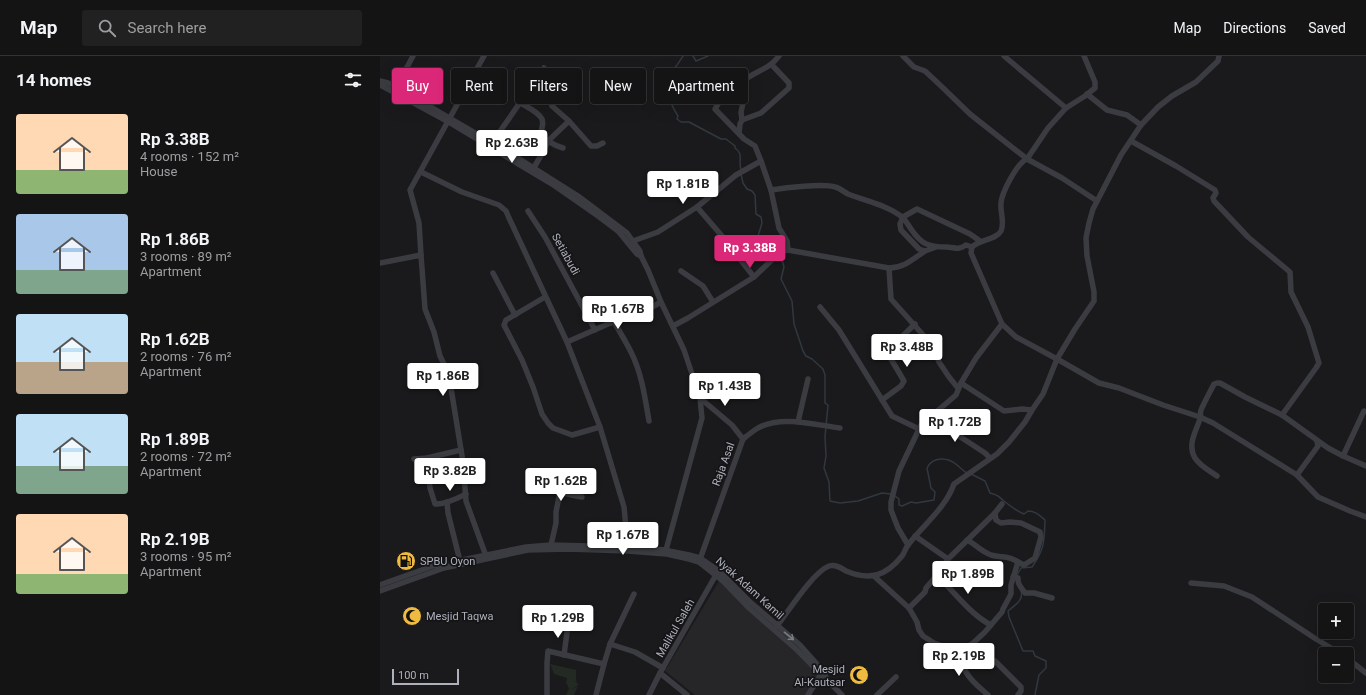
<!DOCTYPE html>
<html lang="en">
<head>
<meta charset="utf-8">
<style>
	:root { --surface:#141415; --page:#212122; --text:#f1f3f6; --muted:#9d9ea0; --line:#333334; --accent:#db2777 }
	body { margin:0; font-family:Roboto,sans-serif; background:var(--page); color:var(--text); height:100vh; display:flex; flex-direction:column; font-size:15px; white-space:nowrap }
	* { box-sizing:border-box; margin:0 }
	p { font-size:13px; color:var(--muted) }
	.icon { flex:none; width:22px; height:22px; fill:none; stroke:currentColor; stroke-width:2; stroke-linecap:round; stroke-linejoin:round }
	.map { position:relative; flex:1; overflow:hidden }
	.details { display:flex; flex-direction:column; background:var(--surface); width:380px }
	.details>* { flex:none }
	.banner { position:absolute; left:12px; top:12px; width:380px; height:36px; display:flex; gap:8px }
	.controls { position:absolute; left:938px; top:547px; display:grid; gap:8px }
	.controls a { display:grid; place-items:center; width:36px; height:36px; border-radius:4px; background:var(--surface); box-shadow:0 4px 16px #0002,0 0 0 1px var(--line); font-size:20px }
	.scale { position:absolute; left:12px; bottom:10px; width:67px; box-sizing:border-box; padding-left:4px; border:2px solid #adb1bb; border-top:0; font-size:11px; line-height:14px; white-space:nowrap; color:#adb1bb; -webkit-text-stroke:3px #151517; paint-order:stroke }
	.price { position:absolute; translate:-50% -34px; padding:0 9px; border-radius:4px; background:#fff; color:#222; font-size:13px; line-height:26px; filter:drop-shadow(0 1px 2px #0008) }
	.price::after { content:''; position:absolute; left:50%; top:24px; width:12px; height:9px; margin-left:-6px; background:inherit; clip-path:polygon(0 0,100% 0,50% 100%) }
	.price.active { background:var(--accent); color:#fff }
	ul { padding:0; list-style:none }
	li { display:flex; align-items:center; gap:12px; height:100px; padding:0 16px }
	li span { display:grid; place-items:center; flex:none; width:112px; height:80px; border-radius:4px; color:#555 }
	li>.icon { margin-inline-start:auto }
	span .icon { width:48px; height:48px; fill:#fffc; stroke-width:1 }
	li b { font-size:17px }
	h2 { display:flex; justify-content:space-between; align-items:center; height:48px; padding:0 16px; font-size:17px }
	.pill { padding:0 14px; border-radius:4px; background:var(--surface); box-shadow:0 4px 16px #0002,0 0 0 1px var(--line); font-size:14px; line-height:36px }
	.pill.active { background:var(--accent); color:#fff }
	header { display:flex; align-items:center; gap:24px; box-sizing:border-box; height:56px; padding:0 20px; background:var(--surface); border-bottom:1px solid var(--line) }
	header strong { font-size:19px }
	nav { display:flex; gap:22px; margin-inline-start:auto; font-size:14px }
	.search { width:280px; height:36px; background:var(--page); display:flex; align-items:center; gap:10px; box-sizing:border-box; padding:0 14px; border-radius:4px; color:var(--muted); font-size:15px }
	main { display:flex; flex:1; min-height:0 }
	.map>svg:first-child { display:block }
	.built { fill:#262629 }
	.green { fill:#222a23 }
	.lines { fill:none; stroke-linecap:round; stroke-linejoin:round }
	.stream { stroke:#303840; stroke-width:1.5 }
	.minor { stroke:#3b3c41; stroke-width:5.5 }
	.oneway { stroke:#7a7c84 }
	.labels { text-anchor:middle; stroke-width:3.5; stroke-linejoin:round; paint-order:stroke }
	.street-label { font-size:11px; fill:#adb1bb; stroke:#151517 }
	.poi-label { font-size:11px; fill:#adb1bb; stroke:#151517; text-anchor:start }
</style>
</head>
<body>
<header>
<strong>Map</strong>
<div class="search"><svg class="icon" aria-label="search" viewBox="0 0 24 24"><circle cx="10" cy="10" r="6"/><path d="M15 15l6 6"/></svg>Search here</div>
<nav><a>Map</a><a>Directions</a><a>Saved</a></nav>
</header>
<main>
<section class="details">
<h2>14 homes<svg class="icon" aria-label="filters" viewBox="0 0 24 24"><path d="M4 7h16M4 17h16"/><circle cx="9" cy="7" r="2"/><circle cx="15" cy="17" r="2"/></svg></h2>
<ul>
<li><span style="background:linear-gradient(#ffd9b3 70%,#8fb573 0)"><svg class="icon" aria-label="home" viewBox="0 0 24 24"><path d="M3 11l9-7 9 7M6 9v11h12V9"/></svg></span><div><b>Rp 3.38B</b><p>4 rooms · 152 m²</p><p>House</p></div></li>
<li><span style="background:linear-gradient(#a9c7e8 70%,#7fa58c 0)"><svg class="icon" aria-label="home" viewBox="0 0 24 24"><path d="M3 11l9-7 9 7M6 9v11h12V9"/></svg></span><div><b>Rp 1.86B</b><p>3 rooms · 89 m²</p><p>Apartment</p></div></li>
<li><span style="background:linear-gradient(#bfe0f5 60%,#b9a48a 0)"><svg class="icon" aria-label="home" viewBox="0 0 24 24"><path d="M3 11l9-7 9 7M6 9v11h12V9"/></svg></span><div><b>Rp 1.62B</b><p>2 rooms · 76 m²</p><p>Apartment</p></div></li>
<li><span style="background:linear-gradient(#bfe0f5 65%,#7fa58c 0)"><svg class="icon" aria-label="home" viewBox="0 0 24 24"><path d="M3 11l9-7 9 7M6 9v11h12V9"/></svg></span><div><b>Rp 1.89B</b><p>2 rooms · 72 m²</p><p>Apartment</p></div></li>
<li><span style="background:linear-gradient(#ffd9b3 75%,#8fb573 0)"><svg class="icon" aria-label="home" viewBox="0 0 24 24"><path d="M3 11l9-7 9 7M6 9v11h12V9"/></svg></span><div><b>Rp 2.19B</b><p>3 rooms · 95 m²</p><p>Apartment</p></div></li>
</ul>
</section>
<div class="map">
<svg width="986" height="639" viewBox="0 0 986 639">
	<rect width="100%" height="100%" fill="#1a1a1c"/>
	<!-- built -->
	<path class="built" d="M342 520 441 615 426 639H315L285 615Z"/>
	<!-- green -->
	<path class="green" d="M170 608 196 614V625H194L198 626 196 627 199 628 191 634 198 630 194 639H186L189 633 187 628H186L187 622 174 618Z"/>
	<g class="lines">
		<!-- stream -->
		<g class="stream">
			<path d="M303 0C300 4 295 15 289 16 285 17 283 15 279 17L278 24C287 34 290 48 298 60L297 63 301 66H309L341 83H346L355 90V92C364 98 358 104 361 114"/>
			<path d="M313 0 316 5 328 0"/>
			<path d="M361 118 363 127 367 133 372 135 375 139 376 158 381 161 382 167 378 180 381 186 393 194 403 207 404 211 401 223 412 245 414 268 423 295 426 300 432 303 443 313 445 319V347L448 349 445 381 446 400 444 412 449 426 450 445 460 447 478 445 502 437 511 438"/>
			<path d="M591 418 605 425 610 437C621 440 617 440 624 445 630 450 637 455 644 458L648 455C655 455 659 459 665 464 664 486 665 492 652 511L641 512 637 519"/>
			<path d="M515 440 519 443V449L522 450 531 446 536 447 554 444 555 436 551 432 547 412C553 400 568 401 577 409 581 412 583 415 587 417"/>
			<path d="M641 535C644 544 635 549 628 555L629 561 643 595H653L655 600 666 605V612L659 619 655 639"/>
		</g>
		<!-- minor -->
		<g class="minor">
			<path d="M523 0 534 11 545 15 560 29 590 58 647 103 682 122 717 145"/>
			<path d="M624 0 686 52"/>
			<path d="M839 0 838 5 816 26 792 40 778 51 761 69 741 99 713 153 709 167 706 182 707 200 714 236V245L695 273 677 303 719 327 739 332 783 349 820 361 833 367 917 419 938 441 970 455 986 461"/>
			<path d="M0 25 8 27 47 49 138 102 198 140 247 177 260 195 261 200 268 214 281 246 304 294 320 342 352 369 363 383 319 506"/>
			<path d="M0 29 67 65 175 130 218 160 238 175 257 198 261 200"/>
			<path d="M16 32 33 0"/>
			<path d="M707 38 727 54 747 59 761 69"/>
			<path d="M139 46C146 51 158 55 162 63 164 68 162 71 161 76 161 83 176 90 183 92"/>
			<path d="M172 50 189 65"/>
			<path d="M362 64 361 56 365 38 363 25"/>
			<path d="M359 77 360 68 362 64 381 57 409 32V27L392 9"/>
			<path d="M751 85 796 110 835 134 836 137 833 142 834 145 868 181 910 216 911 236 928 271 939 307 936 312 902 359"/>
			<path d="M112 87 164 12"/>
			<path d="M381 105 375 90 364 83 335 53C342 40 356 29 369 21 380 14 391 11 399 0"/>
			<path d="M152 115 163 96 168 85 189 65 211 90H217L223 87"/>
			<path d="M41 116 82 136 119 149 126 155 129 162 187 286 220 371 244 451 248 493"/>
			<path d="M391 134C404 132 444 127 455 131 460 132 464 136 468 138 485 145 507 149 522 161 525 163 528 169 531 173 541 188 548 191 566 191 575 191 577 195 586 189L592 191"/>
			<path d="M317 151 342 180 374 221"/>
			<path d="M148 155 165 181 215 274"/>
			<path d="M253 185 278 176 317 151 356 119 381 105 391 134 399 172 407 185 408 194 399 197 374 221 308 262 293 270"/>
			<path d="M556 191 545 195 539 193 521 174 520 168 523 161 537 153 590 178 600 185"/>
			<path d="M408 194 509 212C524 212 533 203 545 195"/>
			<path d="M41 199 39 167 30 134 104 0"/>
			<path d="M0 207 41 199 45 253 54 276 60 300 67 314 70 326 83 406 86 445 106 500"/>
			<path d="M509 212 511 243 553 290 559 306 569 321 578 332"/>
			<path d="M301 215 323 230 333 246"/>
			<path d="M113 217 135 259"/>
			<path d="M165 241 126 264 124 269 142 304 153 331 162 358 168 367 173 372 192 379 220 371"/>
			<path d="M440 251 459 274 512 360 539 373"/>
			<path d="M234 266C240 276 246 286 251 296 262 318 265 342 269 365"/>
			<path d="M187 286 228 268 260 258 281 246"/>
			<path d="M581 327 624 355 642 353 652 354"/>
			<path d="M502 344 521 330 524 325 508 298V294L535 268"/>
			<path d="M552 359 582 382 605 397 610 402"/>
			<path d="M418 366 428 323"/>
			<path d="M363 383C368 379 373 375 378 372 401 359 436 369 460 372"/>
			<path d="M963 400 984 355"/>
			<path d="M47 402 50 432 55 448C65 449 78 442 86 438"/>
			<path d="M34 403 47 402 81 394"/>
			<path d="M917 419 938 390 937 385"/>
			<path d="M837 420C830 415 820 410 815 402 807 389 816 375 820 363 821 360 820 357 821 354 825 345 830 336 834 328L837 327H840L865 341 902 359 948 392 963 400 986 410"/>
			<path d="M163 432C177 435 188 439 202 441"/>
			<path d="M67 446 68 457 80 505"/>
			<path d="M615 457 616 464 621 467 630 466 641 467 660 476 661 481 655 502 644 509 638 506"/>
			<path d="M535 480 568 503"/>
			<path d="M171 489 176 467V456L180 436"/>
			<path d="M528 489C543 469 565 453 574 428L617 398 629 386 645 366 652 354 663 338 677 303 636 281 622 268"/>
			<path d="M286 494 322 362 320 342"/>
			<path d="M77 505 146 491 171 489 248 491 284 494 309 499 320 502 339 515 369 545 420 589 444 616 447 624"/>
			<path d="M557 519C573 535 591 559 611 569"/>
			<path d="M495 521 529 552 537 566 539 574 543 580 554 587 571 593 584 592 592 588 605 576 622 556 623 553 631 538V529L638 506C629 499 621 502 611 499 602 496 595 488 587 484"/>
			<path d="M633 521 638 522C637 529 642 532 645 537H654L672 542"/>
			<path d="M811 527 844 530 872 541 936 583 961 598"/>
			<path d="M0 529 53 510 66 508"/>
			<path d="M0 535 64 512 148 494 188 493 248 495 287 498 309 503 319 506 343 525 369 552 416 593 430 607 441 620 447 624 462 639"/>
			<path d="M529 552 545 536 546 532 557 519 568 503 615 457 622 448"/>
			<path d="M397 570C408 556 433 516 449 510 455 508 461 512 466 515 490 525 506 520 522 500 525 496 525 493 528 489L518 472 511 454V446L519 415 541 369 576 339 581 327 596 302 622 268 591 197 592 191C600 183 616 184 621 175 625 167 620 156 621 147 622 136 637 107 647 103L668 72 686 52 705 40 715 32V26L704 0"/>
			<path d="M230 588 254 538"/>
			<path d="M584 592 582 596C584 600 582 604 583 609 586 621 599 631 608 639"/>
			<path d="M184 599 188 569"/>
			<path d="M967 602 986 617"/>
			<path d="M615 605 641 631V635L638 639"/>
			<path d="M280 617 307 639"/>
			<path d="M167 639V607L168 595 224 608"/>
			<path d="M216 639 224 608 230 588 255 596 283 612"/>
			<path d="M269 639 280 617 337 517"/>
			<path d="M428 639 442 617"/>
			<path d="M497 639 516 621"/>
		</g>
	</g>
	<!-- one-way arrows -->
	<defs><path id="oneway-shaft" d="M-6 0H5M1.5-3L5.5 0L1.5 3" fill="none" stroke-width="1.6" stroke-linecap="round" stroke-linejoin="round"/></defs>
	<use class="oneway" href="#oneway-shaft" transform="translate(409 580) rotate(39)"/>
	<!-- icons -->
	<defs>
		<symbol id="fuel-disc" viewBox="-11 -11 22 22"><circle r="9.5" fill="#eebb40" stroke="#151517"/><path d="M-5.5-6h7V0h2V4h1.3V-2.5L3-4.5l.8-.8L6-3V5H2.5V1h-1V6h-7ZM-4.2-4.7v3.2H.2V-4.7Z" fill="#111"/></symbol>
		<symbol id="mosque-disc" viewBox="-11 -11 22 22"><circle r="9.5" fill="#eebb40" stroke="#151517"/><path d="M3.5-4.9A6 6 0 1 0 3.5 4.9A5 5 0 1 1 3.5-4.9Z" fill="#111"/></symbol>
	</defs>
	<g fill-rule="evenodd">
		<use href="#fuel-disc" x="15" y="494" width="22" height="22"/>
		<use href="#mosque-disc" x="21" y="549" width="22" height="22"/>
		<use href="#mosque-disc" x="468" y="608" width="22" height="22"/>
	</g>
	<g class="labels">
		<!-- street labels -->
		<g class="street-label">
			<text transform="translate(186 198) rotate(61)" y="4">Setiabudi</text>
			<text transform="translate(343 408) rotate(-70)" y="4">Raja Asal</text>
			<text transform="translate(370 532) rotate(42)" y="4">Nyak Adam Kamil</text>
			<text transform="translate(295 572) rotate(-60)" y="4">Malikul Saleh</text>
		</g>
		<!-- poi labels -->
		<g class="poi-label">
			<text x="40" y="509">SPBU Oyon</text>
			<text x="46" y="564">Mesjid Taqwa</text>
			<text x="465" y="617" text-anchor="end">Mesjid<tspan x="465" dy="13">Al-Kautsar</tspan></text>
		</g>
	</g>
</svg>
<div class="controls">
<a>+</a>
<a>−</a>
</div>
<div class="scale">100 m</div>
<b class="price" style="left:132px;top:108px">Rp 2.63B</b>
<b class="price" style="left:303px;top:149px">Rp 1.81B</b>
<b class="price active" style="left:370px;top:213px">Rp 3.38B</b>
<b class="price" style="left:238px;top:274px">Rp 1.67B</b>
<b class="price" style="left:527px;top:312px">Rp 3.48B</b>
<b class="price" style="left:63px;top:341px">Rp 1.86B</b>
<b class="price" style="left:345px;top:351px">Rp 1.43B</b>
<b class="price" style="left:575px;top:387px">Rp 1.72B</b>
<b class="price" style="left:70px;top:436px">Rp 3.82B</b>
<b class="price" style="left:181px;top:446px">Rp 1.62B</b>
<b class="price" style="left:243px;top:500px">Rp 1.67B</b>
<b class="price" style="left:588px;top:539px">Rp 1.89B</b>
<b class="price" style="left:178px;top:583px">Rp 1.29B</b>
<b class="price" style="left:579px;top:621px">Rp 2.19B</b>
<div class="banner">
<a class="pill active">Buy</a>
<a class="pill">Rent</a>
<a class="pill">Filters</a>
<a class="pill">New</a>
<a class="pill">Apartment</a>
</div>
</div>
</main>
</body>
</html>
